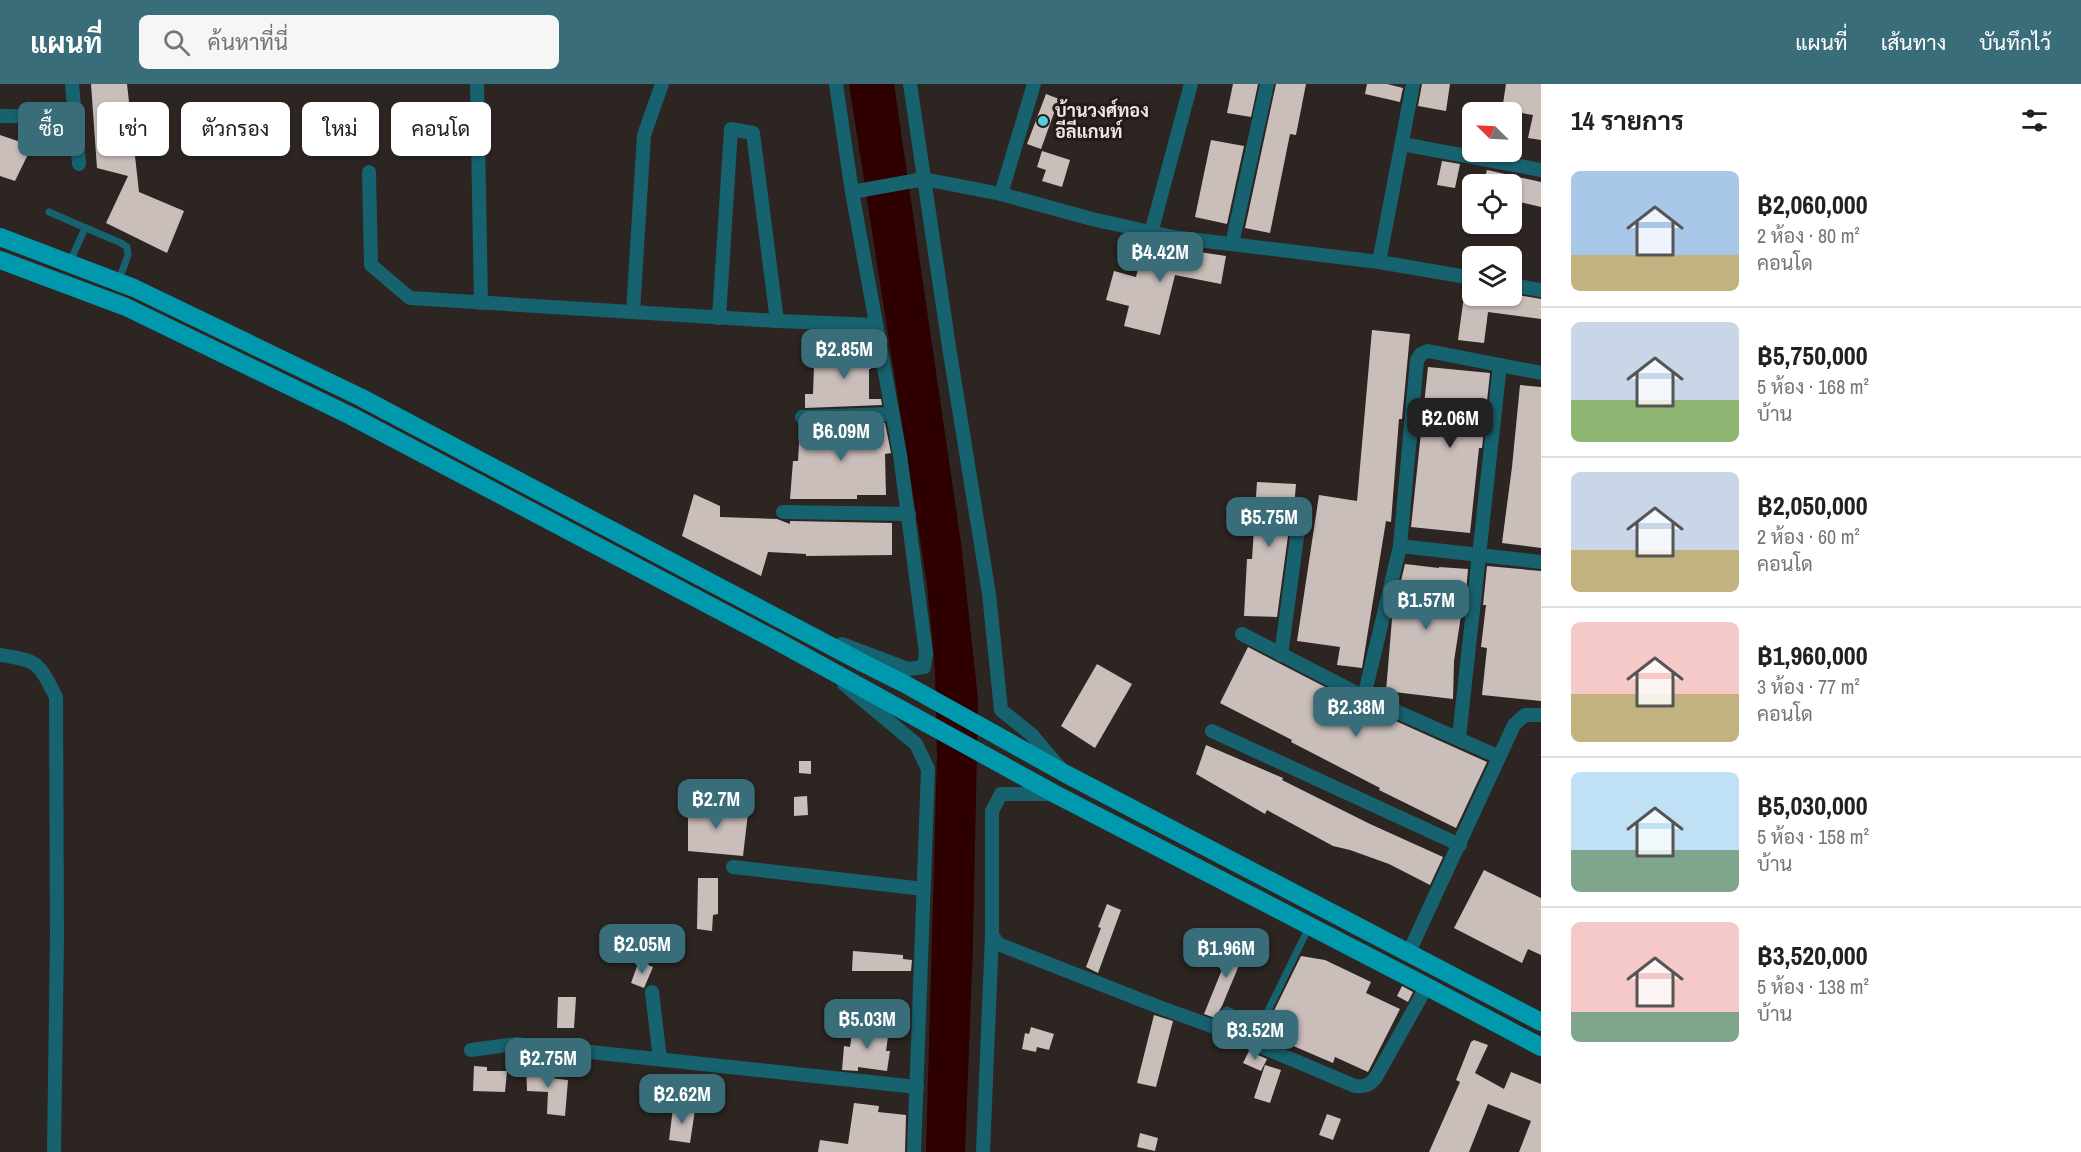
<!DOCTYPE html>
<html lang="th">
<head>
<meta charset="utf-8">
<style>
	:root { --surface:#fff; --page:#f6f6f6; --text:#202124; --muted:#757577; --line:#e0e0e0; --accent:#386d79 }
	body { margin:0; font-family:"Archivo Narrow",Sarabun,sans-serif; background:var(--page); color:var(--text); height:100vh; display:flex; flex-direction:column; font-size:22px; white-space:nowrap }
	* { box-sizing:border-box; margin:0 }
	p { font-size:20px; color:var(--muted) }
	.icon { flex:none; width:33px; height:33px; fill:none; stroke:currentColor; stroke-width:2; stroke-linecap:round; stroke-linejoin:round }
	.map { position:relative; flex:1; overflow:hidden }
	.details { display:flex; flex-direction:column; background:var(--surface); width:540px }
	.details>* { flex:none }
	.guide { position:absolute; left:18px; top:18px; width:570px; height:54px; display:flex; gap:12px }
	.needle { width:39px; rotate:294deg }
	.controls { position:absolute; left:1462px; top:18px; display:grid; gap:12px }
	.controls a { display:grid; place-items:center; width:60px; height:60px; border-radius:9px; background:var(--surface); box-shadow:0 2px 4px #0004; font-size:30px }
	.price { position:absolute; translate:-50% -51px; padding:0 14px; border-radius:12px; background:var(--accent); color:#fff; font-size:20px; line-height:39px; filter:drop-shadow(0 2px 3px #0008) }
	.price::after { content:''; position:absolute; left:50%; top:36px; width:18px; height:14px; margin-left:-9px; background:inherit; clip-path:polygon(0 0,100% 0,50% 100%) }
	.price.on { background:#222; color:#fff }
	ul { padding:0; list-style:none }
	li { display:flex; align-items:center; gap:18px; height:150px; padding:0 30px }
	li+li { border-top:2px solid var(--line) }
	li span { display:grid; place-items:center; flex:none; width:168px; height:120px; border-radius:9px; color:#555 }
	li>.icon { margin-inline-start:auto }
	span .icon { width:72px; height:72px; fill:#fffc; stroke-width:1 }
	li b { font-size:26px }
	h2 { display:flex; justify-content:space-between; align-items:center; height:72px; padding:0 30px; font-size:26px }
	.chip { padding:0 21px; border-radius:9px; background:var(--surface); box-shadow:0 2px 4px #0004; font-size:21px; line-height:54px }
	.chip.on { background:var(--accent); color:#fff }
	header { display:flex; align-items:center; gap:36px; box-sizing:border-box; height:84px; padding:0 30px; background:var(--accent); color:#fff }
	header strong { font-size:28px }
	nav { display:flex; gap:33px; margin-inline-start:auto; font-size:21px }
	.search { width:420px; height:54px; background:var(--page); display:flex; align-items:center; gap:15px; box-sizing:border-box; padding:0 21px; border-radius:9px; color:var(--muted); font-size:22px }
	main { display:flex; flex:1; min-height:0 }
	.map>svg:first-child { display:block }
	.water { fill:#2e0000 }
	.building { fill:#cabebb }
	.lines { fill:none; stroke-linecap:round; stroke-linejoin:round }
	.service { stroke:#17626f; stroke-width:7 }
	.minor { stroke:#17626f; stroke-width:14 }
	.primary { stroke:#0098ad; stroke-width:18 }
	.poi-dot { fill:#55cae0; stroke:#231b19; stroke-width:2 }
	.labels { text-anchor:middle; stroke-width:6; stroke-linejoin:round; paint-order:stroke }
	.poi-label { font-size:18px; font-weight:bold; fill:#eee8e6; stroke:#231b19; text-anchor:start }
</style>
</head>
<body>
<header>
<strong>แผนที่</strong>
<div class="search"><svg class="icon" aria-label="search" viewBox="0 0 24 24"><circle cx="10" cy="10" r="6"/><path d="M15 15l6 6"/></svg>ค้นหาที่นี่</div>
<nav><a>แผนที่</a><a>เส้นทาง</a><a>บันทึกไว้</a></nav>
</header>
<main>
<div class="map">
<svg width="1541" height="1068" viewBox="0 0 1541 1068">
	<rect width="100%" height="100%" fill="#2d2522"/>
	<!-- water -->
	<path class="water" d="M849 0H894L961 459 978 615 973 860 965 1068H926L937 672 935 585 927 500Z"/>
	<!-- building -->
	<g class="building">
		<path d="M91 0H127L139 108 184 127 167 169 106 139 128 92 97 84Z"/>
		<path d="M1233 0H1258L1251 33 1227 29Z"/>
		<path d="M1276 0H1306L1296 51 1290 50 1270 149 1245 144Z"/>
		<path d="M1367 0H1387L1403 4 1400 18 1365 10Z"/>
		<path d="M1422 0H1450L1446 27 1418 22Z"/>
		<path d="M1506 0H1541V56L1528 54 1533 31 1502 26Z"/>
		<path d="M1046 10 1059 15 1041 65 1027 60Z"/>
		<path d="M0 51 32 62 15 97 0 92Z"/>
		<path d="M1211 56 1244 62 1227 140 1195 133Z"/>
		<path d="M1042 67 1070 76 1062 103 1042 97 1046 86 1037 83Z"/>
		<path d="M1442 77 1460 80 1455 104 1437 101Z"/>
		<path d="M1487 86 1541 98V123L1512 116V100H1483Z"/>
		<path d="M1145 157 1185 168 1186 166 1226 172 1221 200 1175 191 1160 251 1124 242 1129 222 1106 216 1114 187 1136 193Z"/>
		<path d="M1512 210 1541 215V235L1488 228 1484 259 1458 256 1464 212Z"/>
		<path d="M1372 246 1410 250 1402 335H1399L1391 438 1386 437 1362 584 1337 581 1340 563 1297 557 1319 411 1357 417Z"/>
		<path d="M847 253H869L871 285H869V315H881L882 321 805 324V310H813L814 282 846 283Z"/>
		<path d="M1428 283 1490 289 1482 364H1479L1470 449 1411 443Z"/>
		<path d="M1520 301 1541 303V464L1502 459 1512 383Z"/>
		<path d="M885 339 891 369 885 370 886 411H857V415H790L793 377H798L800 342Z"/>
		<path d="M1257 398 1296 400 1294 424 1291 430 1277 533 1244 532 1247 475H1252Z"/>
		<path d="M694 410 720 422V433L777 435 790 440V437L892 439V471L806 472V470L768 468 761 492 682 452Z"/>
		<path d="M1405 480 1439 484V483L1468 485 1465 520 1463 519 1454 577 1453 615 1386 607 1392 535Z"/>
		<path d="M1487 482 1541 487V617L1482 611 1487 564 1481 563 1486 521H1483Z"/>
		<path d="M1248 563 1360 621 1487 678 1456 744 1379 706 1380 704 1291 658 1292 656 1220 619Z"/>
		<path d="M1097 580 1132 600 1095 664 1061 642Z"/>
		<path d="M1206 661 1283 694 1282 696 1370 740 1443 773 1430 801 1389 780 1350 766 1333 762 1267 726 1265 730 1196 690Z"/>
		<path d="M799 677H811V690L799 689Z"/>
		<path d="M807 712 808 731 794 732V713Z"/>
		<path d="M688 719 748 729 743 772 688 767Z"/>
		<path d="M1484 786 1541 814V871L1528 865 1522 879 1454 844Z"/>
		<path d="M698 794H718V830L713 831 712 847 697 845Z"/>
		<path d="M1107 820 1121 826 1098 889 1086 883 1101 844 1098 843Z"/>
		<path d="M1234 856 1247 862 1222 922 1215 934 1204 930Z"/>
		<path d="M853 867 903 871V875L912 876 911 887H852Z"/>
		<path d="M1301 872 1325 876 1371 898 1366 909 1400 925 1368 988 1335 973 1333 979 1263 949Z"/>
		<path d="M639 877 653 883 644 904 631 899Z"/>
		<path d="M1402 902 1413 908 1408 918 1397 912Z"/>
		<path d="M558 913H576L574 944H557Z"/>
		<path d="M1154 931 1173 937 1156 1003 1137 999Z"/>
		<path d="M853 941 889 946 886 967H890L887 987 858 983V987L842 986 844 962 850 963Z"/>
		<path d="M1031 943 1054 950 1049 966 1037 963 1036 968 1022 965 1025 949 1029 950Z"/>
		<path d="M1474 956 1488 961 1475 989 1504 1005 1511 988 1541 1000V1068H1519L1531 1037 1488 1020 1469 1068H1429L1460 998 1456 996 1471 958Z"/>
		<path d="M1249 967 1267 975 1261 987 1243 979Z"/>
		<path d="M526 979 541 980V993L568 996 565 1032 547 1030 548 1008 527 1007Z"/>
		<path d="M1265 981 1281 986 1270 1019 1254 1014Z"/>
		<path d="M474 982 487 983V987H507L505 1008 473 1007Z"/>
		<path d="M854 1019 879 1022 878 1028 906 1031 905 1068H818L820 1056 848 1060Z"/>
		<path d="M673 1024 695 1026 690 1059 669 1056Z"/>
		<path d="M1327 1030 1341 1035 1333 1056 1319 1051Z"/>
		<path d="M1140 1049 1158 1054 1155 1067 1137 1063Z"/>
	</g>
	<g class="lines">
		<!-- service -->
		<g class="service">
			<path d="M49 128 121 159 127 163 128 171 119 196"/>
			<path d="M69 180 85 144"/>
			<path d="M1217 944 1224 928 1227 926 1251 937 1262 939 1309 843"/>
		</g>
		<!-- minor -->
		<g class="minor">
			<path d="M72 0 79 80"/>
			<path d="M477 0 481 219"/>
			<path d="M836 0 852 108 900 371 926 569 924 583 908 585 842 560"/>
			<path d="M910 0 949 263 989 510 1001 626 1032 651 1060 684"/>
			<path d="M0 32 76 33"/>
			<path d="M1402 60 1541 86"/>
			<path d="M369 88 371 181 410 214 777 237 876 241"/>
			<path d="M852 108 924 95 1001 110 1092 135 1173 153 1379 178 1473 194"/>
			<path d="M1001 110 1034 0"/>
			<path d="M1151 149 1191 0"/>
			<path d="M1232 160 1267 0"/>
			<path d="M1379 178 1413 0"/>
			<path d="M1512 201 1541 206"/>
			<path d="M633 228 644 51 662 0"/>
			<path d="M719 234 731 45 753 49 777 237"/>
			<path d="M802 333 892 330"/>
			<path d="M783 428 909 430"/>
			<path d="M1400 462 1541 478"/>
			<path d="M1242 550 1364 613"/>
			<path d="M0 571C39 577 38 578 56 613L57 852 54 1068"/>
			<path d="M1281 571 1300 431"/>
			<path d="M844 600 916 660 928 685 914 1068"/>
			<path d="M1212 647 1460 761"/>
			<path d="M1459 653 1500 281"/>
			<path d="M1499 673 1364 613 1400 462 1417 276 1421 270 1428 267 1541 289"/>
			<path d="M733 783 924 805"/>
			<path d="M992 851 998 860 1159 923 1217 944 1355 1002C1365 1003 1370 1001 1376 993L1427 902"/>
			<path d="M1409 868 1514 641 1525 631H1541"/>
			<path d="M652 908 660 975"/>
			<path d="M471 966 516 960 917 1003"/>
			<path d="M983 1068 992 851V727L1001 710H1053"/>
		</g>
		<!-- primary -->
		<g class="primary">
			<path d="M0 153 134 204 360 313 863 579 905 600 1066 690 1541 938"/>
			<path d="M0 176 126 223 351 332 777 557 1055 710 1418 898 1541 963"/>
		</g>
	</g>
	<!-- markers -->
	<circle class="poi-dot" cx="1043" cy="37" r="6"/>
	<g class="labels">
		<!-- poi labels -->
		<g class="poi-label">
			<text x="1055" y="33">บ้านวงศ์ทอง<tspan x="1055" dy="21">อีลีแกนท์</tspan></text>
		</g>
	</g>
</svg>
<div class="controls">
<a><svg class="needle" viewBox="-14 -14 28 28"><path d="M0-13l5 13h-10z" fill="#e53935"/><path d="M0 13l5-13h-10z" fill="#757577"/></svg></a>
<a><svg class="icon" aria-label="locate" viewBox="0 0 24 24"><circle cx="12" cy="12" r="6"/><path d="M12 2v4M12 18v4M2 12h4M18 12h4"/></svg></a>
<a><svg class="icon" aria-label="layers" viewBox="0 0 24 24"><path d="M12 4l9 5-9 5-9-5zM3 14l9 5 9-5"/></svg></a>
</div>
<b class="price" style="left:1160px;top:199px">฿4.42M</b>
<b class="price" style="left:844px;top:296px">฿2.85M</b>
<b class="price on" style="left:1450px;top:365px">฿2.06M</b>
<b class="price" style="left:841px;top:378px">฿6.09M</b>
<b class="price" style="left:1269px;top:464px">฿5.75M</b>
<b class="price" style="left:1426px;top:547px">฿1.57M</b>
<b class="price" style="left:1356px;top:654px">฿2.38M</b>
<b class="price" style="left:716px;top:746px">฿2.7M</b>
<b class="price" style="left:642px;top:891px">฿2.05M</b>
<b class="price" style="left:1226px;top:895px">฿1.96M</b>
<b class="price" style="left:867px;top:966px">฿5.03M</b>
<b class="price" style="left:1255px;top:977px">฿3.52M</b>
<b class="price" style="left:548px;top:1005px">฿2.75M</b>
<b class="price" style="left:682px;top:1041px">฿2.62M</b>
<div class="guide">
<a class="chip on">ซื้อ</a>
<a class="chip">เช่า</a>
<a class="chip">ตัวกรอง</a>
<a class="chip">ใหม่</a>
<a class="chip">คอนโด</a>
</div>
</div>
<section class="details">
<h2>14 รายการ<svg class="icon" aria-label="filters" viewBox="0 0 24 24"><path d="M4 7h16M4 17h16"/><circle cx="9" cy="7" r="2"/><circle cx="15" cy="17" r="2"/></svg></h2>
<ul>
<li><span style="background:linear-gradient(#a9c7e8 70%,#c2b280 0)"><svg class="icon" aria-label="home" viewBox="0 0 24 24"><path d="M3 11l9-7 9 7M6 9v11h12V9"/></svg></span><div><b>฿2,060,000</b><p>2 ห้อง · 80 m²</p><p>คอนโด</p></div></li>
<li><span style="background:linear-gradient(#c9d6e8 65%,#8fb573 0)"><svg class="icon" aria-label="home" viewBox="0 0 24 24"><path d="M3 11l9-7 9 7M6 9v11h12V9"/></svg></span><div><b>฿5,750,000</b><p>5 ห้อง · 168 m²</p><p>บ้าน</p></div></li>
<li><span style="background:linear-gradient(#c9d6e8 65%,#c2b280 0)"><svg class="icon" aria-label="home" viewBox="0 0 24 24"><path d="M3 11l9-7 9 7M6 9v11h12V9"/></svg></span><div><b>฿2,050,000</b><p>2 ห้อง · 60 m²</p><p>คอนโด</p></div></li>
<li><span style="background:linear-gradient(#f6c9c9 60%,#c2b280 0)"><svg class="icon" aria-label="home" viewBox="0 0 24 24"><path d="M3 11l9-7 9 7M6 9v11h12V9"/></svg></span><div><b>฿1,960,000</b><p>3 ห้อง · 77 m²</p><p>คอนโด</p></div></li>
<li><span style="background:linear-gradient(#bfe0f5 65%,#7fa58c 0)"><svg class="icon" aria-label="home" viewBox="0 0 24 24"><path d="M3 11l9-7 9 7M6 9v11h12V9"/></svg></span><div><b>฿5,030,000</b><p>5 ห้อง · 158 m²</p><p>บ้าน</p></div></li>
<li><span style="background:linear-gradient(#f6c9c9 75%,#7fa58c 0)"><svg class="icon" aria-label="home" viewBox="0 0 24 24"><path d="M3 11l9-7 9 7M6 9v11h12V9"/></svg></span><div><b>฿3,520,000</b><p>5 ห้อง · 138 m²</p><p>บ้าน</p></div></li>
</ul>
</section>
</main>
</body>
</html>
